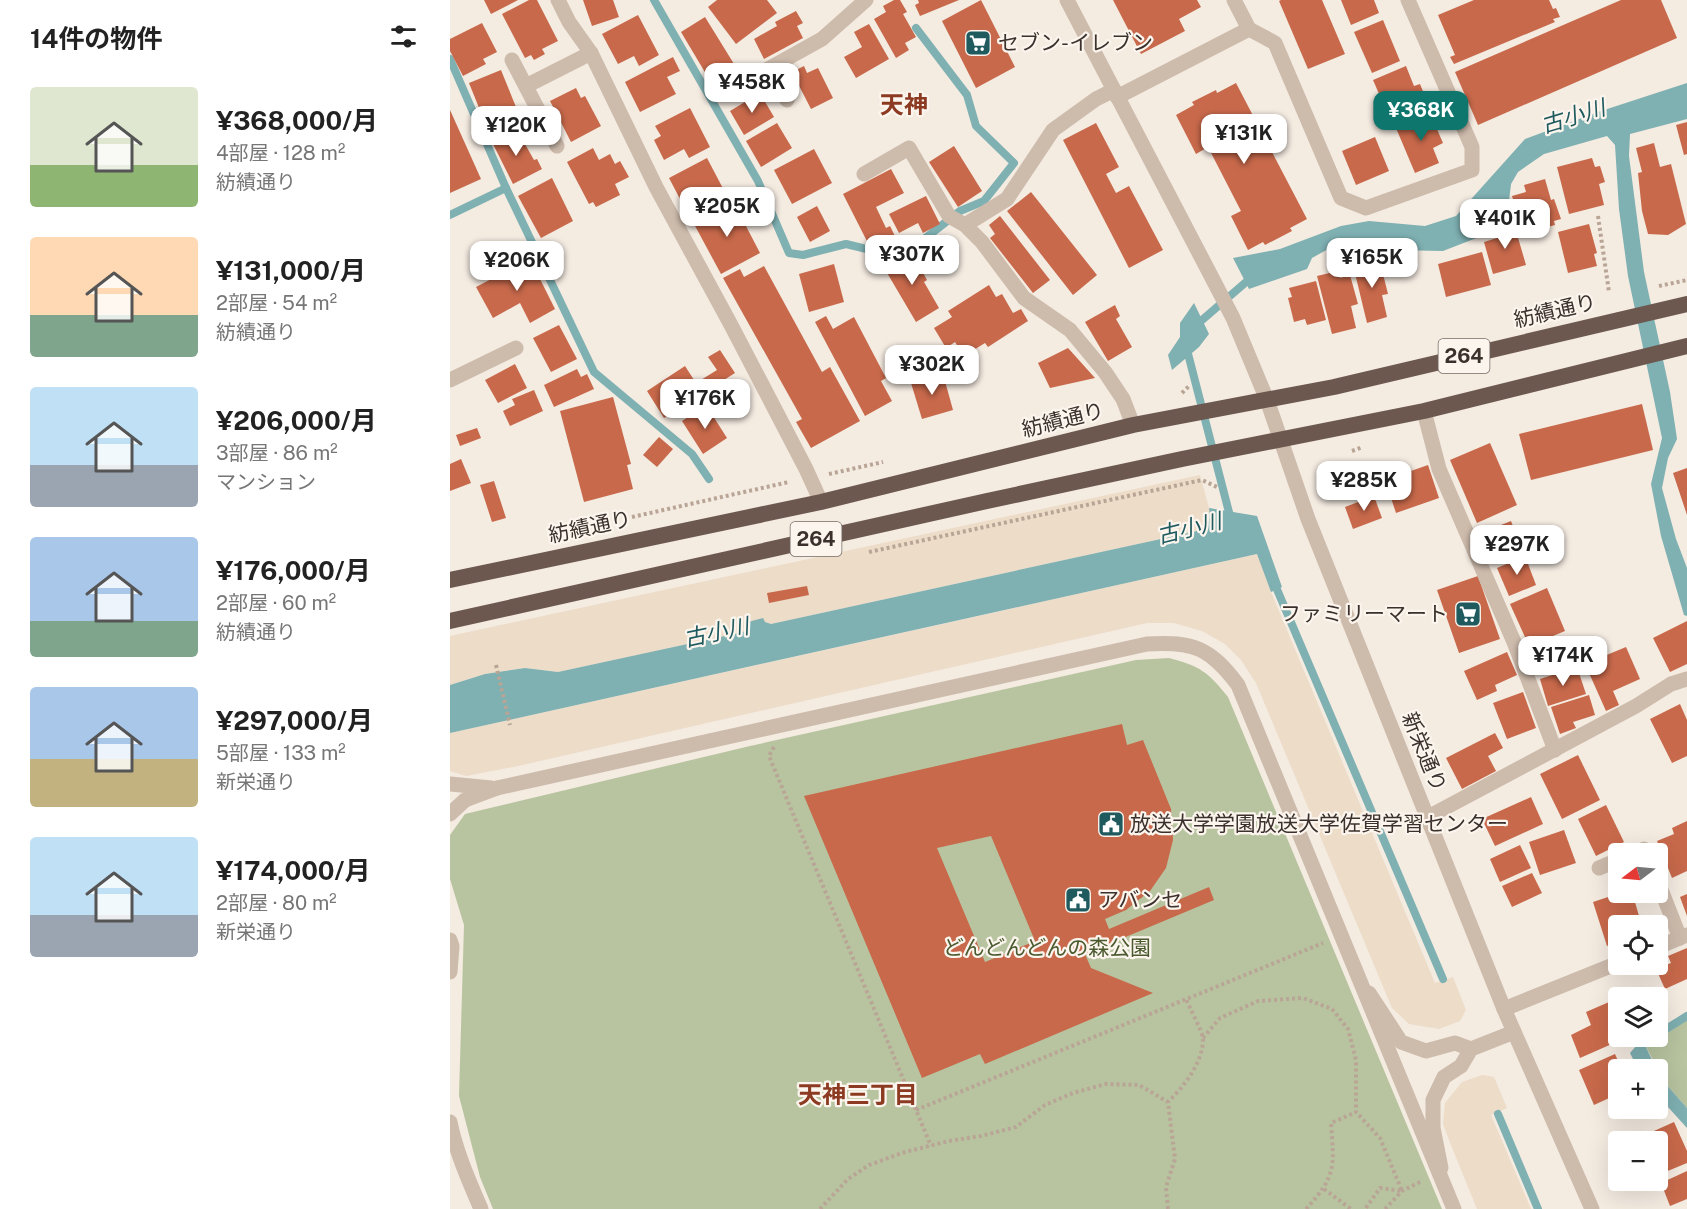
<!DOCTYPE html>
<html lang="ja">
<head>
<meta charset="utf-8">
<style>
	:root { --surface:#fff; --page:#f6f6f6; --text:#222; --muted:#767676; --accent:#0f766e }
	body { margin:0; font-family:"Public Sans","Noto Sans JP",sans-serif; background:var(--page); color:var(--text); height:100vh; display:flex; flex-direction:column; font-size:22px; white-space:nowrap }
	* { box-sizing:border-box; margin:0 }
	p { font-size:20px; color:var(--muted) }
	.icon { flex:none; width:33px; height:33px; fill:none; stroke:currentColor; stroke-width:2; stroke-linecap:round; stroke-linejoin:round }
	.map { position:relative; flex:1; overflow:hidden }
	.drawer { display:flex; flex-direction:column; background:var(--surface); width:450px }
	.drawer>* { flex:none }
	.needle { width:39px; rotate:254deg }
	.controls { position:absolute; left:1158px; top:843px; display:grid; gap:12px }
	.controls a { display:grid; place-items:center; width:60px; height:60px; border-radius:6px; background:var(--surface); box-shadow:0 6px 24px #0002; font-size:30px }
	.price { position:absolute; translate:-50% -51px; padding:0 14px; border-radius:12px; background:#fff; color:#222; font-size:20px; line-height:39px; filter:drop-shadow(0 2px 3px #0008) }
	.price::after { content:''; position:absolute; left:50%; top:36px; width:18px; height:14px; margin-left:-9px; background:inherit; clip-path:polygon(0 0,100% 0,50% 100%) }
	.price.active { background:var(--accent); color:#fff }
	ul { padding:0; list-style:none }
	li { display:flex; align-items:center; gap:18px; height:150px; padding:0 30px }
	li span { display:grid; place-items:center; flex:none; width:168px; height:120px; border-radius:6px; color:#555 }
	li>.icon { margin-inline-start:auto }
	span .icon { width:72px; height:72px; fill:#fffc; stroke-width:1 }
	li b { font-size:26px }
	h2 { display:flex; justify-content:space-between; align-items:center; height:72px; padding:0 30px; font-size:26px }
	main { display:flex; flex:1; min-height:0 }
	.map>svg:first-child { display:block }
	.green { fill:#b8c4a0 }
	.plaza { fill:#ecdcc8 }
	.water { fill:#7fb0b2 }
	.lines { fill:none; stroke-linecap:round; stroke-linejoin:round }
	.stream { stroke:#7fb0b2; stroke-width:8 }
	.building { fill:#c8694b; fill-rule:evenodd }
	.path { stroke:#b9a596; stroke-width:4; stroke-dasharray:3 3; stroke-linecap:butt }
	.service { stroke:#cdbbac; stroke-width:15 }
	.minor { stroke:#cdbbac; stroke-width:15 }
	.tertiary { stroke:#cdbbac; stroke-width:15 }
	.trunk { stroke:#6c584f; stroke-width:16 }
	.labels { text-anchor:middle; stroke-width:4.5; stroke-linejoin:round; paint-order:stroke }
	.shield { fill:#fbf5ee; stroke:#756b66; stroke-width:1.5 }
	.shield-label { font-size:20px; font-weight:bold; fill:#3b302b }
	.poi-label { font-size:21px; fill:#3b302b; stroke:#fbf5ee; text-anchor:start }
	.street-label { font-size:21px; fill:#3b302b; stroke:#fbf5ee }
	.park-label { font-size:21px; fill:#4a5a2e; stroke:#fbf5ee }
	.water-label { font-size:22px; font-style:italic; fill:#1f5a5e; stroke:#fbf5ee }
	.quarter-label { font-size:24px; font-weight:bold; fill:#8c3b22; stroke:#fbf5ee }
</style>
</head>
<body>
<main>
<section class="drawer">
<h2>14件の物件<svg class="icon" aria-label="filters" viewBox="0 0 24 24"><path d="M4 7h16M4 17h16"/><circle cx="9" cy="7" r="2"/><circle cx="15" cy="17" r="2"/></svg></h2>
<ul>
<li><span style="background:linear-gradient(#dfe7d0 65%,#8fb573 0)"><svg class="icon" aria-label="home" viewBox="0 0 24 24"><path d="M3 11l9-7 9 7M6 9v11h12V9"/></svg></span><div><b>¥368,000/月</b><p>4部屋 · 128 m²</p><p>紡績通り</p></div></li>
<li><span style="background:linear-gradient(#ffd9b3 65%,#7fa58c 0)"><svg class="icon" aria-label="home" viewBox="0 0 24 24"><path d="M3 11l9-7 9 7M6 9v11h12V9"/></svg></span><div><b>¥131,000/月</b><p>2部屋 · 54 m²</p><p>紡績通り</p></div></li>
<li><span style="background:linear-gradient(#bfe0f5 65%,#9aa5b1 0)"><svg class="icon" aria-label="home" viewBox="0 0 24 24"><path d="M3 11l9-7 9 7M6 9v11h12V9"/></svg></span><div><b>¥206,000/月</b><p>3部屋 · 86 m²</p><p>マンション</p></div></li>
<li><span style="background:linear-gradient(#a9c7e8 70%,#7fa58c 0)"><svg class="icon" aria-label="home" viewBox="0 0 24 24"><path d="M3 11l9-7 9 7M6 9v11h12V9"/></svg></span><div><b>¥176,000/月</b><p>2部屋 · 60 m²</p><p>紡績通り</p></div></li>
<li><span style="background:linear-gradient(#a9c7e8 60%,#c2b280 0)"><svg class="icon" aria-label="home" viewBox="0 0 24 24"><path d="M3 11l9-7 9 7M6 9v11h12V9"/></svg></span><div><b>¥297,000/月</b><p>5部屋 · 133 m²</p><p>新栄通り</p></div></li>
<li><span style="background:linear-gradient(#bfe0f5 65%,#9aa5b1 0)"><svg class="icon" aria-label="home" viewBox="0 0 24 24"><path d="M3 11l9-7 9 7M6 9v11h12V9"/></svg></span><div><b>¥174,000/月</b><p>2部屋 · 80 m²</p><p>新栄通り</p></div></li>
</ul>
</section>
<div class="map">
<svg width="1237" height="1209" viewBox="0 0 1237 1209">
	<rect width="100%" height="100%" fill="#f4ebe1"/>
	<!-- green -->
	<g class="green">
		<path d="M719 658C750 666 758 672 778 697L992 1209H43L30 1177 9 1096 14 925 0 879V835L15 814 300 746 686 660Z"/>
		<path d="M1237 1013V1108L1215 1083 1192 1039 1196 1037 1208 1036V1030Z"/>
	</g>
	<!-- plaza -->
	<g class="plaza">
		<path d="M750 475 759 508 760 520 757 526 743 532 321 624 315 622 298 628 294 632 108 672 75 668 35 674 0 685V636Z"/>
		<path d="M808 554 821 592 985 983 1003 977 1016 1010 1010 1021 989 1029 959 1024 942 1008 806 683 791 660 775 644 752 631 724 623H697L68 766 16 776 0 771V733Z"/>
		<path d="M1032 1075 1044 1077 1057 1108 1041 1115 1081 1209H1027L1001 1145 993 1124 995 1103 1012 1082Z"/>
	</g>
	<!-- water -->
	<g class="water">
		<path d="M1237 83V119L1180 134 1179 156 1194 272 1220 392 1227 439 1218 458 1212 488 1226 539 1237 568V616L1234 615 1211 536 1201 484 1212 438 1178 276 1169 209 1165 145 1157 136 1094 154 1068 172 1061 184 1059 201 1029 237 993 251 943 250 928 243 880 248 862 258 857 269 799 289 783 258 830 249 891 226 919 221 975 226 1006 216 1075 139 1148 112Z"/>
		<path d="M744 303 759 334 749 347 722 370 718 355 730 337V323Z"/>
		<path d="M759 508 807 516 832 587 821 592 807 554 0 733V685L35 674 75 668 108 672 293 632 298 628V622L313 618 315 622 321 624 743 532C758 528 761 522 759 508Z"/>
		<path d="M1192 1039 1207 1070 1188 1069 1180 1053Z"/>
		<path d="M1208 1070 1215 1083 1237 1108V1128L1208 1096Z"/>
	</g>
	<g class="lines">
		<!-- stream -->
		<g class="stream">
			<path d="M204 0 308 181 339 253 353 255 396 244 437 254 464 247 510 211 534 201 564 163 526 126 517 95 466 28"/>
			<path d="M0 59 56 188 144 372 242 454 259 479"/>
			<path d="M0 215 56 188"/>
			<path d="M744 327 803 276"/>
			<path d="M736 346 781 520"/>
			<path d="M823 580 993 979"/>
			<path d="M1208 1034 1237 1016"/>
			<path d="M1199 1070 1188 1052 1192 1043 1203 1036"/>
			<path d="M1048 1114 1088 1209"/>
		</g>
	</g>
	<!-- building -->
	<g class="building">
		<path d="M34 0H68L41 14Z"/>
		<path d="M79 0H87L108 41 92 49 95 54 84 60 81 55 75 58 52 14Z"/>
		<path d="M133 0H163L169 17 142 26Z"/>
		<path d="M267 0H317L327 13 286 44 258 7Z"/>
		<path d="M444 0H450L457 12 453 14 466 37 455 43 459 50 446 58 424 19 436 12 433 6Z"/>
		<path d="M468 0H509L470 16 465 5 469 3Z"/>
		<path d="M531 0 565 67 526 88 492 21Z"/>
		<path d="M663 0H747L751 7 729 19 735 31 691 54Z"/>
		<path d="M831 0H872L895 54 858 69 829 1Z"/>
		<path d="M891 0H924L929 13 901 25Z"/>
		<path d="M1024 0H1099L1103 9 1106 8 1110 17 1103 19 1105 22 1004 64 1000 57 1005 55 988 15Z"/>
		<path d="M1171 0H1211L1227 38 1028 125 1005 72Z"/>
		<path d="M346 11 353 23 347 26 353 38 314 59 304 39 327 26 325 22Z"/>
		<path d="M188 15 209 55 189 66 184 56 168 64 152 34Z"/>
		<path d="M255 17 284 64 259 79 231 32Z"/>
		<path d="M933 20 950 61 922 73 904 32Z"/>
		<path d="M32 23 47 52 33 59 36 64 13 76 0 51V39Z"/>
		<path d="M419 24 439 59 406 78 394 57 412 47 404 32Z"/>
		<path d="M223 57 230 71 217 77 226 94 190 112 175 82Z"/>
		<path d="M354 66 357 73 368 68 383 98 361 109 342 72Z"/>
		<path d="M956 66 964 86 970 84 977 101 939 117 923 80Z"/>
		<path d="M51 70 70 117 38 130 19 83Z"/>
		<path d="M786 83 857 219 840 228 842 231 815 245 813 242 798 250 781 216 791 211 758 147 746 154 726 115 744 105 742 102 766 90 767 93Z"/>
		<path d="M126 88 131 98 135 96 151 126 121 142 100 101Z"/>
		<path d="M310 93 324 117 294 135 280 111Z"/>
		<path d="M240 108 260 147 239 158 234 149 214 160 204 140 211 136 205 126Z"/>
		<path d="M0 110 31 179 0 193Z"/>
		<path d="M980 113 993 143 983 148 989 163 965 173 946 128Z"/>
		<path d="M1237 122V154L1234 155 1226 125Z"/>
		<path d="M327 123 342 148 311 167 296 141Z"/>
		<path d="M646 123 669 167 656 174 666 193 679 186 713 250 679 268 613 140Z"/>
		<path d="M59 131 65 141 71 137 84 160 87 159 92 169 63 184 41 140Z"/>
		<path d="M925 137 939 171 906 185 892 151Z"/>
		<path d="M1204 143 1210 167 1221 164 1236 224 1218 235 1198 234 1192 211 1188 173 1192 172 1186 148Z"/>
		<path d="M504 146 532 191 508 207 479 162Z"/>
		<path d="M143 148 149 160 160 154 165 164 170 161 179 177 165 184 170 195 146 207 143 202 139 204 117 162Z"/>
		<path d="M364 149 382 183 342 204 324 170Z"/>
		<path d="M257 158 278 198 240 218 219 178Z"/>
		<path d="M1142 158 1145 167 1150 166 1155 182 1149 184 1154 205 1119 214 1107 167Z"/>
		<path d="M441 169 454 193 426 207 436 228 440 226 447 240 423 253 393 194Z"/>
		<path d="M102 178 123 221 91 238 68 196Z"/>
		<path d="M1095 179 1101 200 1104 199 1111 219 1104 221 1105 225 1094 228 1093 224 1081 228 1082 233 1074 235 1062 196 1076 192 1074 185Z"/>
		<path d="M581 192 647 275 623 295 557 211Z"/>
		<path d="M476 196 490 224 473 233 468 223 449 233 439 214Z"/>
		<path d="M284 203 310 253 271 274 244 224Z"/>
		<path d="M367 206 380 231 360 242 347 217Z"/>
		<path d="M550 216 600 280 583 293 540 238 545 234 539 225Z"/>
		<path d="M1064 224 1076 265 1043 274 1034 242 1047 238 1045 229Z"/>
		<path d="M1139 224 1147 253 1144 254 1147 266 1118 273 1108 232Z"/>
		<path d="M457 252 460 257 463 255 477 280 474 282 489 308 466 322 433 266Z"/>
		<path d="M1032 252 1041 285 996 297 988 264Z"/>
		<path d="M929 258 938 294 932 295 937 317 917 323 903 265Z"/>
		<path d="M80 259 105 309 80 323 70 303 43 318 26 287Z"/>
		<path d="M384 264 394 302 359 312 349 274Z"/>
		<path d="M314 266 372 372 380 367 410 421 361 448 346 422 352 419 273 278 290 269 294 277Z"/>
		<path d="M888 271 890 278 900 275 908 304 901 306 906 328 882 334 867 276Z"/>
		<path d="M866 281 876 320 857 325 855 319 844 322 838 298 842 297 839 288Z"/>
		<path d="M539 285 546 297 552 294 563 313 571 309 578 321 538 347 535 343 514 356 505 342 496 348 484 328 502 317 498 311Z"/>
		<path d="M665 305 670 316 666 319 682 347 658 361 635 322Z"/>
		<path d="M376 316 383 329 404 317 436 378 431 381 442 401 415 416 365 322Z"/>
		<path d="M109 325 127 359 101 372 83 338Z"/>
		<path d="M618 348 645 378 600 388 588 363Z"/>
		<path d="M270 350 285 373 214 418 197 391 235 366 246 383 267 370 258 357Z"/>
		<path d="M65 364 77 388 48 403 35 380Z"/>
		<path d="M127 369 131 377 137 374 144 389 104 407 94 385Z"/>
		<path d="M493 374 503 410 472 419 461 383Z"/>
		<path d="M84 390 93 411 60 426 53 411 65 405 62 399Z"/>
		<path d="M163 397 181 464 177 465 183 489 134 502 110 411Z"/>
		<path d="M1192 404 1203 450 1081 480 1069 434Z"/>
		<path d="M256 405 277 438 253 454 232 421Z"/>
		<path d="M27 428 31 438 10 446 6 435Z"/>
		<path d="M209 437 223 449 207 467 193 455Z"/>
		<path d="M1040 443 1067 505 1027 523 1000 460Z"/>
		<path d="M11 459 21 483 0 491V464Z"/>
		<path d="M978 465 989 498 946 513 935 480Z"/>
		<path d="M1237 468V515L1223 473Z"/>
		<path d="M44 481 56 518 42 522 30 485Z"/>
		<path d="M924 496 932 518 903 529 895 507Z"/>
		<path d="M1061 521 1073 552 1044 564 1031 533Z"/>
		<path d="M1075 556 1086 585 1059 596 1047 568Z"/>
		<path d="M1028 576 1050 639 1009 653 987 590Z"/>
		<path d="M357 586 359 595 319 603 317 593Z"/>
		<path d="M1097 588 1115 631 1079 646 1060 604Z"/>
		<path d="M1237 621V664L1220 672 1203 638Z"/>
		<path d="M1176 647 1190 679 1163 691 1169 705 1156 711 1135 664Z"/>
		<path d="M1057 652 1067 675 1045 685 1047 691 1027 700 1014 671Z"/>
		<path d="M1127 667 1136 694 1098 706 1090 679Z"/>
		<path d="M1073 692 1086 728 1057 739 1043 703Z"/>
		<path d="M1139 695 1145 715 1123 722 1126 728 1110 734 1101 707Z"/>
		<path d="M1230 704 1237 720V756L1222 763 1200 719Z"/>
		<path d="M672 724 677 745 693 740 721 809 723 840 716 868 700 891 676 910 655 919 659 929 759 887 764 900 635 954 641 968 703 993 535 1064 530 1054 472 1078 354 796ZM541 836 585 941 535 962 487 848Z"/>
		<path d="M1045 733 1053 748 1038 756 1046 771 1012 789 996 758Z"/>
		<path d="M1128 755 1150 800 1112 819 1090 774Z"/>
		<path d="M1081 797 1093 824 1045 846 1032 819Z"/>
		<path d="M1156 805 1174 842 1146 856 1128 819Z"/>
		<path d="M1237 821V871L1222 878 1207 841 1224 834 1222 828Z"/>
		<path d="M1114 830 1126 863 1090 875 1079 842Z"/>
		<path d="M1070 845 1081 868 1050 882 1040 859Z"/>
		<path d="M1082 873 1092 893 1062 907 1052 886Z"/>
		<path d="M1173 892H1182L1192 926H1168V942L1157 946 1143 902Z"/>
		<path d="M1237 894V916L1230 897Z"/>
		<path d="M1237 948V979L1215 989 1206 969 1221 963 1218 956Z"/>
		<path d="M1166 999 1168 1005V1036H1180L1130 1058 1121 1035 1141 1025 1136 1012Z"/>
		<path d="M1165 1054 1172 1070H1168V1094L1144 1105 1129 1070Z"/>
		<path d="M1224 1122 1237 1151V1163L1208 1175V1142H1187L1186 1139Z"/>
		<path d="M1237 1171V1199L1220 1206 1211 1183Z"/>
		<path d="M1181 1180H1208L1185 1190Z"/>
	</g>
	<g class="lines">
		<!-- path -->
		<g class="path">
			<path d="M1148 216 1159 292"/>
			<path d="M1209 286 1237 280"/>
			<path d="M732 393 739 386"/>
			<path d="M902 451 913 447"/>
			<path d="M379 474 433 462"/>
			<path d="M182 517 339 482"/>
			<path d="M419 552 752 480 767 487"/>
			<path d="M46 665 60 725"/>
			<path d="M324 747 319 756 481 1146"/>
			<path d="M753 1038 770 1018 808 1001 853 998 882 1009 898 1029 906 1060V1112L930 1138 952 1191 930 1188 915 1209"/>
			<path d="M466 1110 873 943"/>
			<path d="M874 1189 901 1209"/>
			<path d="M370 1209 398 1179 419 1165 455 1152 499 1141 531 1136 566 1127 595 1105 623 1093 656 1084 689 1085 718 1102"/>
			<path d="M718 1209 716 1187 725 1159 718 1102C734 1086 753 1063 753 1039 752 1030 740 1009 736 999"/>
			<path d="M856 1209C887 1175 884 1167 881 1123L906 1112"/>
			<path d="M935 1209 952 1191 972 1181"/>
		</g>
		<!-- service -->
		<path class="service" d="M295 82 318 69 337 100"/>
		<!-- minor -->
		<g class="minor">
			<path d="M108 0 119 22 141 53 206 187 281 325 356 469 371 502"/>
			<path d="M799 29 825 43 891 198 916 208 1022 170V147L958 0"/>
			<path d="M62 60 107 146"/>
			<path d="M318 69 372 39 416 0"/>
			<path d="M76 86 141 53"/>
			<path d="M667 97 799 29 784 0"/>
			<path d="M414 174 459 148 499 216 515 225 532 242 574 298 620 330 655 372 673 399 683 425"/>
			<path d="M515 225 557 199 603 130 646 99 664 90"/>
			<path d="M0 380 66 348"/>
			<path d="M974 411 989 469 1064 642 1105 750"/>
			<path d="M0 784 41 788"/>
			<path d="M0 814 15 800 47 788"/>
			<path d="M978 817 1186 706 1221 684 1237 679"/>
			<path d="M1183 854 1194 849 1196 854"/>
			<path d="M1149 868 1168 860"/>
			<path d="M1208 882 1230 938"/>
			<path d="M1208 947 1237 935"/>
			<path d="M919 993 951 1042 976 1051 1005 1043 1021 1049"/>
			<path d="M1054 1009 1168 963"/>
			<path d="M991 1168 983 1128V1100L994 1077 1011 1066 1021 1049 1064 1032"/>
		</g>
		<!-- tertiary -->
		<g class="tertiary">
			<path d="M617 0 783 318 817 400 858 519 1054 1009 1142 1209"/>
			<path d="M47 788 697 644C744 641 760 648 788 685L1004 1209"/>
			<path d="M0 940 2 946 0 972"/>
			<path d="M0 1122C6 1152 19 1181 31 1209"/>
		</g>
		<!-- trunk -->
		<g class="trunk">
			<path d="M0 580 371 502 683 425 884 387 1237 304"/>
			<path d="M0 621 537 501 732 459 974 411 1237 346"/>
		</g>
	</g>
	<!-- icons -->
	<defs>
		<symbol id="supermarket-square" viewBox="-11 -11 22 22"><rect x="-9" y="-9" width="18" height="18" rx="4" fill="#1f5a5e" stroke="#fbf5ee"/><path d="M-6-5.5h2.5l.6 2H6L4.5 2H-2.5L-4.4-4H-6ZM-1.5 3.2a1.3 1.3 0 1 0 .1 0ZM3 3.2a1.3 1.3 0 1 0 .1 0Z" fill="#fff"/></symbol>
		<symbol id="civic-square" viewBox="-11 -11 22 22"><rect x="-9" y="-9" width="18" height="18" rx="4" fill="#1f5a5e" stroke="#fbf5ee"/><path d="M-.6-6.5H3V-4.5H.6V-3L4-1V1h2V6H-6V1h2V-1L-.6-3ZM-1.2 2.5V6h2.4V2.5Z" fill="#fff"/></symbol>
	</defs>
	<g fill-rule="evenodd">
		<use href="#supermarket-square" x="513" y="28" width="30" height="30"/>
		<use href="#supermarket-square" x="1003" y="599" width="30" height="30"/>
		<use href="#civic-square" x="646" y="809" width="30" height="30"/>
		<use href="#civic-square" x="613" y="885" width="30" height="30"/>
	</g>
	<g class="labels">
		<!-- shield labels -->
		<g class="shield">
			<rect x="988.5" y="339" width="51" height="34" rx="4.5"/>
			<rect x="340.5" y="522" width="51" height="34" rx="4.5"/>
		</g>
		<g class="shield-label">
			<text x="1014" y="363">264</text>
			<text x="366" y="546">264</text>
		</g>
		<!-- poi labels -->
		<g class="poi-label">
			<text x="548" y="50">セブン-イレブン</text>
			<text x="998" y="621" text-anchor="end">ファミリーマート</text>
			<text x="680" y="831">放送大学学園放送大学佐賀学習センター</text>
			<text x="648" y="907">アバンセ</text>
		</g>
		<!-- street labels -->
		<g class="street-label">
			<text transform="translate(1105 311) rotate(-13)" y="7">紡績通り</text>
			<text transform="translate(613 420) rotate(-14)" y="7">紡績通り</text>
			<text transform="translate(140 527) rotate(-12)" y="7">紡績通り</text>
			<text transform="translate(974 752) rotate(68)" y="7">新栄通り</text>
		</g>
		<!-- park labels -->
		<g class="park-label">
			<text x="597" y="955">どんどんどんの森公園</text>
		</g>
		<!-- water labels -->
		<g class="water-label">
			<text transform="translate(1123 116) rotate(-17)" y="8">古小川</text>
			<text transform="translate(739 528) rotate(-14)" y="8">古小川</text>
			<text transform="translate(266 632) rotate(-12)" y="8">古小川</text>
		</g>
		<!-- quarter labels -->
		<g class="quarter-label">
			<text x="454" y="113">天神</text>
			<text x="408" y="1103">天神三丁目</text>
		</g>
	</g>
</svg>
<div class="controls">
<a><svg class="needle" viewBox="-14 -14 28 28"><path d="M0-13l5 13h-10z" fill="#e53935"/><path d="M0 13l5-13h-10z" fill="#767676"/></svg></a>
<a><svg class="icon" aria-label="locate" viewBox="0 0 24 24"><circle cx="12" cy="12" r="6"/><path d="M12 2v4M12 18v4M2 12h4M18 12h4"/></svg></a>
<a><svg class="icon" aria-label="layers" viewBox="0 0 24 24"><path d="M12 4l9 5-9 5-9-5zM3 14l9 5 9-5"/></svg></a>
<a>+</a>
<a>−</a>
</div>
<b class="price" style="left:302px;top:114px">¥458K</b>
<b class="price active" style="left:971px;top:142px">¥368K</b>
<b class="price" style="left:66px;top:157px">¥120K</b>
<b class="price" style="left:794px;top:165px">¥131K</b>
<b class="price" style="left:277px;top:238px">¥205K</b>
<b class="price" style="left:1055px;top:250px">¥401K</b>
<b class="price" style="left:462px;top:286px">¥307K</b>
<b class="price" style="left:922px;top:289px">¥165K</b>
<b class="price" style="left:67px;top:292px">¥206K</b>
<b class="price" style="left:482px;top:396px">¥302K</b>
<b class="price" style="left:255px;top:430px">¥176K</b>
<b class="price" style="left:914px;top:512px">¥285K</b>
<b class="price" style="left:1067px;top:576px">¥297K</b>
<b class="price" style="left:1113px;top:687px">¥174K</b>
</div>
</main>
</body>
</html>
